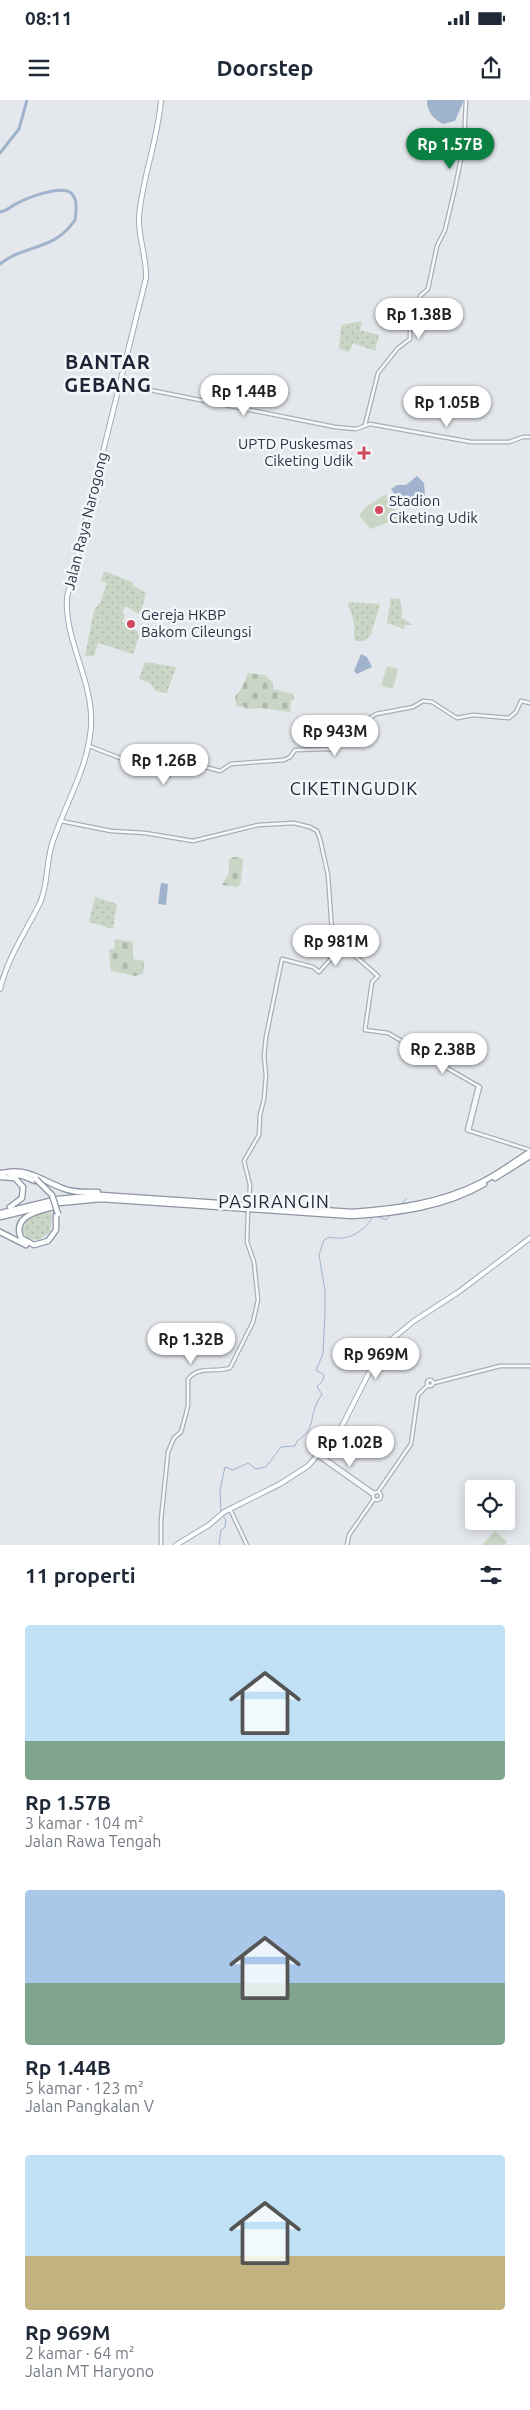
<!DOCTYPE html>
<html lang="id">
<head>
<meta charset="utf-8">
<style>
	:root { --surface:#fff; --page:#f2f2f3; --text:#1f2937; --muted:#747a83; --accent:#0b8043 }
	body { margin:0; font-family:Ubuntu,sans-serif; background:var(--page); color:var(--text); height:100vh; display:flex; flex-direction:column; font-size:19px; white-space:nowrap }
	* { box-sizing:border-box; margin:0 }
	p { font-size:16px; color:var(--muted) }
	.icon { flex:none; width:28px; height:28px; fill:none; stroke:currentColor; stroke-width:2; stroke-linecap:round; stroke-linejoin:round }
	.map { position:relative; height:1445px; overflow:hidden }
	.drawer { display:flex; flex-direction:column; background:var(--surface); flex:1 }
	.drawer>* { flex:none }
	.buttons { position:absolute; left:465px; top:1380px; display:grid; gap:10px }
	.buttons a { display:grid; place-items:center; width:50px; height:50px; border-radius:5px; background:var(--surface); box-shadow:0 2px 12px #0003; font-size:25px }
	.price { position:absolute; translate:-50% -42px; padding:0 11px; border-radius:18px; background:#fff; color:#222; font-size:16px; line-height:32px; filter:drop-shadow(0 1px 2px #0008) }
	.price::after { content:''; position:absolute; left:50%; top:30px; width:15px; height:11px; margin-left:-8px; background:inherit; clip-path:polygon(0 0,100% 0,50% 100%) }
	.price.on { background:var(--accent); color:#fff }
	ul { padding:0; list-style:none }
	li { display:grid; align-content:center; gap:10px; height:265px; padding:0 25px }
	li span { display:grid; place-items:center; height:155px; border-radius:5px; color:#555 }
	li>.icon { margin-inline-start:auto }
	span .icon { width:90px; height:90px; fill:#fffc; stroke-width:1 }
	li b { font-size:21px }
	h2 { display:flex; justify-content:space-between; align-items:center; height:60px; padding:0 25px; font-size:21px }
	.status { display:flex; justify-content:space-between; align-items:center; height:35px; padding:0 25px; background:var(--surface); direction:ltr }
	.status svg { height:14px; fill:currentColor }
	header { display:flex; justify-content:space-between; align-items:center; height:65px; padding:0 25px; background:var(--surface); font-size:22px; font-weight:700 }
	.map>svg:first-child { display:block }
	.grass { fill:url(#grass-dots) }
	.cemetery { fill:url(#cemetery-stones) }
	.pitch { fill:#c9d6c5 }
	.water { fill:#9fb4cc }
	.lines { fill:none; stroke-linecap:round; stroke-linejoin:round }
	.stream { stroke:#9fb4cc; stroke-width:1 }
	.river { stroke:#9fb4cc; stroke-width:3 }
	.minor-casing { stroke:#a9aeb7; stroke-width:5 }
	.major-casing { stroke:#a3abb8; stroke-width:6 }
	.highway-casing { stroke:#8b94a3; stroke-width:7 }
	.minor { stroke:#f7f8fa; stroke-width:2.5 }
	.major { stroke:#fff; stroke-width:4 }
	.highway { stroke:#fff; stroke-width:4.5 }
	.highway-bridge-casing { stroke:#8b94a3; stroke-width:7; stroke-linecap:butt }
	.highway-bridge { stroke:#fff; stroke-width:4.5 }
	.poi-dot { fill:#d1495b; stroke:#f4f6f9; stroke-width:2 }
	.labels { text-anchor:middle; stroke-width:5; stroke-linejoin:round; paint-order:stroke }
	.poi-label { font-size:15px; fill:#2b3445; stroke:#f4f6f9; text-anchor:start }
	.street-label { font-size:15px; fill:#2b3445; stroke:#f4f6f9 }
	.quarter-label { font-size:18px; letter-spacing:1px; fill:#1d2536; stroke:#f4f6f9 }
	.district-label { font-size:20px; font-weight:bold; letter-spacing:1px; fill:#1d2536; stroke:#f4f6f9 }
</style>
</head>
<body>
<div class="status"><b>08:11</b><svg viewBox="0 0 49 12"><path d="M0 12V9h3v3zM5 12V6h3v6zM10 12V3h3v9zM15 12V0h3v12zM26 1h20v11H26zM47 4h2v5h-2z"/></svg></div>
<header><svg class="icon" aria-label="menu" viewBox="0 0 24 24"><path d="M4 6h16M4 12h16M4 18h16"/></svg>Doorstep<svg class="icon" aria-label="share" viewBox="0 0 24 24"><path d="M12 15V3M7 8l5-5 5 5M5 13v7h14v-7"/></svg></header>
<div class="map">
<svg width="530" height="1445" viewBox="0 0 530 1445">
	<defs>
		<pattern id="grass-dots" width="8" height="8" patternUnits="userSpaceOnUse" patternTransform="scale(1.25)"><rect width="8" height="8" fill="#c9d6c5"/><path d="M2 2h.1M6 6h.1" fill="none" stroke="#adb8ab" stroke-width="1.8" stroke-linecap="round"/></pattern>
		<pattern id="cemetery-stones" width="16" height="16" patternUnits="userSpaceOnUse" patternTransform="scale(1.25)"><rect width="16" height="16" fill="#c9d6c5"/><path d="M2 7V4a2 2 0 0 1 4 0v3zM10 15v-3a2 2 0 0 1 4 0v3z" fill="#adb8ab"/></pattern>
	</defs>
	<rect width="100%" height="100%" fill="#e4e7ec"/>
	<!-- grass -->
	<g class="grass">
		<path d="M362 221 360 230 379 235 375 251 353 243 349 252 339 249 341 225Z"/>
		<path d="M104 471 132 482 133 486 146 493 140 515 126 506 122 512 125 515 122 522 137 531 139 536 133 554 98 543 94 556H85L94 510 100 503 107 483 101 481Z"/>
		<path d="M391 498 400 499 402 510 401 517 413 525H405L404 529 387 523Z"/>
		<path d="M349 502 380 504 371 534 365 541H355L354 539C354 525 355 518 348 506Z"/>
		<path d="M145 562 176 567 167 593 156 591 150 583 139 579Z"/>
		<path d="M95 797 117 804 113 829 89 822Z"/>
		<path d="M50 1110 52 1117 50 1132 39 1140 27 1139 22 1130 29 1118Z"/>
	</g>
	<!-- cemetery -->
	<g class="cemetery">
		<path d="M248 573 265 575 273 583V589L293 594 294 600 291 601 290 612 260 608 247 609 243 606 237 607C232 591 239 597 243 585 245 580 246 577 248 573Z"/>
		<path d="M232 757H239L243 760 241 781 238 787 222 785 229 773V760Z"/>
		<path d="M115 839 133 842V859L144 861 143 874 135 876 111 871 109 849H114Z"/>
	</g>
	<!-- pitch -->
	<g class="pitch">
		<path d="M386 394 400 418 370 429 359 415 367 406Z"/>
		<path d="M387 566 398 569 393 589 381 586Z"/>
		<path d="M495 1431 507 1442 505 1445H482Z"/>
	</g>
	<!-- water -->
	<g class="water">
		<path d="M427 0H464L455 21 443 24C433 19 427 12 427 0Z"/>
		<path d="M417 376 424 383 425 396 401 404 391 389 397 385H406Z"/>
		<path d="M361 554 367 557 372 567 357 574 354 571Z"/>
		<path d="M161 783 168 784 166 805 158 804Z"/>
	</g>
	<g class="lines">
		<!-- stream -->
		<g class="stream">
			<path d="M400 1105 407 1098"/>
			<path d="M221 1412 220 1390 225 1367 233 1370 248 1363 256 1369 266 1367 281 1347 295 1346 297 1341C315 1329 309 1322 316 1305 317 1302 320 1298 322 1294L317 1287 323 1280 324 1275 316 1270 323 1254 325 1213V1191L319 1155 324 1140 330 1137C348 1142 365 1131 374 1115L386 1120 390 1115"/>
			<path d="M219 1445 221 1430 225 1427 226 1420 223 1416"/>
		</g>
		<!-- river -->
		<g class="river">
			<path d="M0 53 19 29 27 0"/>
			<path d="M0 112C6 111 9 108 14 105 24 99 63 83 72 94 78 100 76 112 75 120 53 152 27 143 0 164"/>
		</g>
		<defs>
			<g id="minor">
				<path d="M120 284 335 327 356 329 370 324 471 342H509L523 337H530"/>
				<path d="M365 325 378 273 398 248 410 239V226L420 196 428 189 437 146 445 130 455 88 464 44 466 0"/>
				<path d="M89 646 133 663 151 665 166 677 187 662 220 671 231 664 284 660 290 657 295 650 332 649 344 635 376 614 413 607 423 601 432 602 457 618 473 615 509 618 516 612 521 601 530 603"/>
				<path d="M61 721 111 731 145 733 193 741 258 725 294 723 310 727 317 731 320 739 328 775 332 832 340 841"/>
				<circle cx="343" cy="846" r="5.5"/>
				<path d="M347 849 378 876 372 882 365 930 388 933 407 944"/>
				<circle cx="412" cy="947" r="5.5"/>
				<path d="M417 951 480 987 469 1031"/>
				<path d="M478 986 467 1030 530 1050"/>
				<path d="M249 1103 250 1085 244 1061 259 1035 260 1015 264 999 266 975 264 956 266 937 282 859 313 867 319 872 339 850"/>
				<circle cx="430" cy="1283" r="3"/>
				<path d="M434 1283 500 1266H530"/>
				<path d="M320 1355 374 1393"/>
				<path d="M318 1356 373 1395"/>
				<path d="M378 1392 411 1344 418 1295 428 1285"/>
				<circle cx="377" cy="1396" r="4"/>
				<path d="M230 1409 247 1445"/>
				<path d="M161 1445V1420L168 1352 174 1338 181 1332 186 1314 188 1305V1279C199 1265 216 1273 230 1268L253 1222 258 1200 254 1162 247 1142 248 1111"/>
				<path d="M347 1445 349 1435 374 1399"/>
			</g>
			<g id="major">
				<path d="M0 889C8 857 25 833 40 803 48 785 46 763 52 744 65 703 87 672 91 627 94 581 64 541 67 497L146 178C147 158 138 138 139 117 142 78 158 40 161 0"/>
				<path d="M176 1445 209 1425 224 1412 280 1384 308 1366 341 1328 377 1257 387 1243 414 1221 460 1191 530 1138"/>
			</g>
			<g id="highway">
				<path d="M8 1072C30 1069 43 1081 62 1088 73 1093 86 1092 98 1092"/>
				<path d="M0 1073 11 1072"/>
				<path d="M10 1074 23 1076 35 1081"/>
				<path d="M0 1077 15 1078 23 1087 22 1098 10 1107"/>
				<path d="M495 1078 530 1056"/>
				<path d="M54 1107C38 1111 12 1116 21 1138L34 1145 48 1141 56 1130V1114"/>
				<path d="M0 1113 58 1099 101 1095 352 1112C396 1109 441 1103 480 1083 498 1074 514 1062 530 1052"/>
				<path d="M0 1117 59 1103 101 1099 352 1116C397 1113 445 1107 484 1084"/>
				<path d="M0 1132 26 1145"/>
			</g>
		</defs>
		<!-- minor casing -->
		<use href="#minor" class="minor-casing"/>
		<!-- major casing -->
		<use href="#major" class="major-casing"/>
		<!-- highway casing -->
		<use href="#highway" class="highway-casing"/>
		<!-- minor -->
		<use href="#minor" class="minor"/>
		<!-- major -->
		<use href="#major" class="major"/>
		<!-- highway -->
		<use href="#highway" class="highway"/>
		<defs>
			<path id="highway-bridge" d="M36 1079 52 1095 58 1114"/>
		</defs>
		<!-- highway-bridge casing -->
		<use href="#highway-bridge" class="highway-bridge-casing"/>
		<!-- highway-bridge -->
		<use href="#highway-bridge" class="highway-bridge"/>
	</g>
	<!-- markers -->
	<g class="poi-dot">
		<path d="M361.5 345.5h5v5h5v5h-5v5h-5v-5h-5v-5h5z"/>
		<circle cx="379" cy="410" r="5"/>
		<circle cx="131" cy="524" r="5"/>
	</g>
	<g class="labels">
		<!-- poi labels -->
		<g class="poi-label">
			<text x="353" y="349" text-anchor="end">UPTD Puskesmas<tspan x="353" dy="17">Ciketing Udik</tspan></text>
			<text x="389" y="406">Stadion<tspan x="389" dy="17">Ciketing Udik</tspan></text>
			<text x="141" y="520">Gereja HKBP<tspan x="141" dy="17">Bakom Cileungsi</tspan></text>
		</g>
		<!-- street labels -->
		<g class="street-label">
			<text transform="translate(86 421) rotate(-76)" y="5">Jalan Raya Narogong</text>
		</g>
		<!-- quarter labels -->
		<g class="quarter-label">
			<text x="354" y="695">CIKETINGUDIK</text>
			<text x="274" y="1108">PASIRANGIN</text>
		</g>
		<!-- district labels -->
		<g class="district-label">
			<text x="108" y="269">BANTAR<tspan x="108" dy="23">GEBANG</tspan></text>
		</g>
	</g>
</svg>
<div class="buttons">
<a><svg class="icon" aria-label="locate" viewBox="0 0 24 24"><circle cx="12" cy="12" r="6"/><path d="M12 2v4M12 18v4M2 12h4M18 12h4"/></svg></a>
</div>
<b class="price on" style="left:450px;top:70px">Rp 1.57B</b>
<b class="price" style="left:419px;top:240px">Rp 1.38B</b>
<b class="price" style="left:244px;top:317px">Rp 1.44B</b>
<b class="price" style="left:447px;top:328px">Rp 1.05B</b>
<b class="price" style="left:335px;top:657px">Rp 943M</b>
<b class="price" style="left:164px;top:686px">Rp 1.26B</b>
<b class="price" style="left:336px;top:867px">Rp 981M</b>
<b class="price" style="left:443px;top:975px">Rp 2.38B</b>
<b class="price" style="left:191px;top:1265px">Rp 1.32B</b>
<b class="price" style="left:376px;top:1280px">Rp 969M</b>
<b class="price" style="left:350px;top:1368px">Rp 1.02B</b>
</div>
<section class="drawer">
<h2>11 properti<svg class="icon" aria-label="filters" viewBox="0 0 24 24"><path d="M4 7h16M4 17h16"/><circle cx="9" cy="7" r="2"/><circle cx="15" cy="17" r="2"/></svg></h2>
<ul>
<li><span style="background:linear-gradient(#bfe0f5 75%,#7fa58c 0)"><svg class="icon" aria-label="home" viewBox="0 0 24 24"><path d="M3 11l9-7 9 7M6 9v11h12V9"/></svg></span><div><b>Rp 1.57B</b><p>3 kamar · 104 m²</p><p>Jalan Rawa Tengah</p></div></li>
<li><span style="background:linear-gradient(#a9c7e8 60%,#7fa58c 0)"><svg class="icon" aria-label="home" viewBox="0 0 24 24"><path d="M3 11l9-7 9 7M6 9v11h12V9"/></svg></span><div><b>Rp 1.44B</b><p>5 kamar · 123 m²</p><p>Jalan Pangkalan V</p></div></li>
<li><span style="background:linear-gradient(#bfe0f5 65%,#c2b280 0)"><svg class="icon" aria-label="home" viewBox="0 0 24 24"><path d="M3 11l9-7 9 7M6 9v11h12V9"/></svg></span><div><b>Rp 969M</b><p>2 kamar · 64 m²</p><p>Jalan MT Haryono</p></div></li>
</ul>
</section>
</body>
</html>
